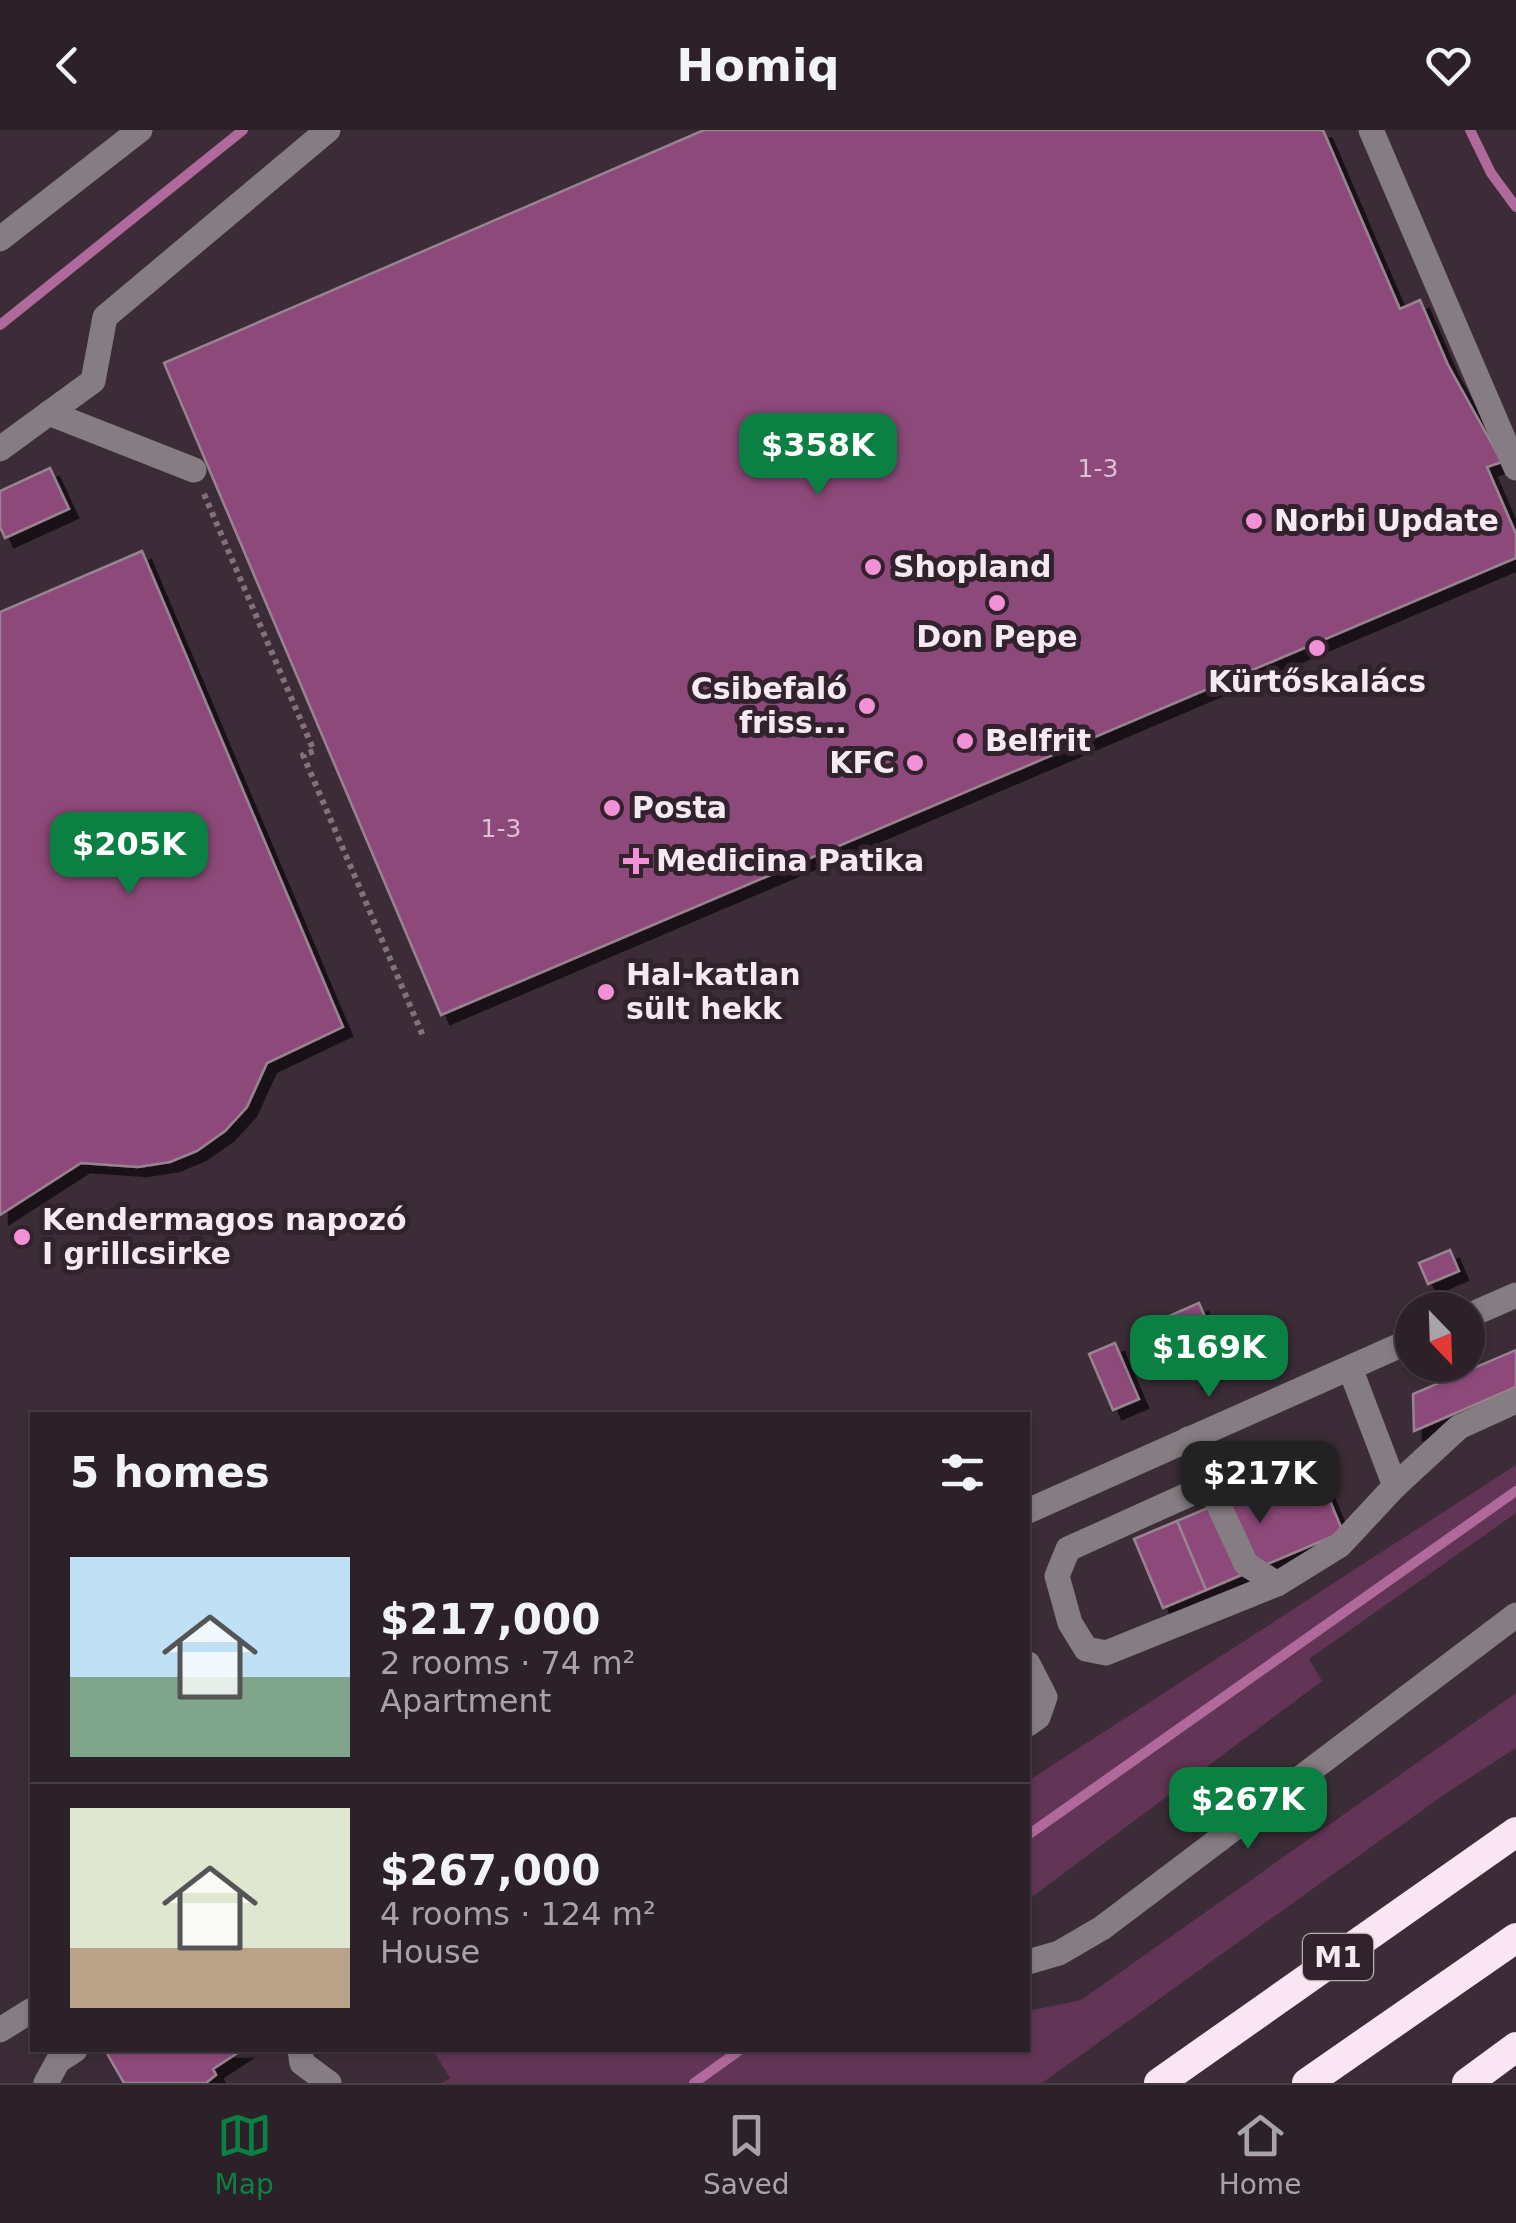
<!DOCTYPE html>
<html lang="en">
<head>
<meta charset="utf-8">
<style>
	:root { --surface:#2d2129; --page:#352931; --text:#f1f3f6; --muted:#a7a3a8; --line:#483e46; --accent:#0b8043 }
	body { margin:0; font-family:"DejaVu Sans",sans-serif; background:var(--page); color:var(--text); height:100vh; display:flex; flex-direction:column; font-size:38px; white-space:nowrap }
	* { box-sizing:border-box; margin:0 }
	p { font-size:32px; color:var(--muted) }
	.icon { flex:none; width:55px; height:55px; fill:none; stroke:currentColor; stroke-width:2; stroke-linecap:round; stroke-linejoin:round }
	.map { position:relative; flex:1; overflow:hidden }
	.details { position:absolute; left:30px; top:1282px; width:1000px; height:640px; display:flex; flex-direction:column; background:var(--surface); border-radius:0px; box-shadow:0 2px 8px #0004,0 0 0 2px var(--line) }
	.details>* { flex:none }
	.needle { width:65px; rotate:157deg }
	.controls { position:absolute; left:1395px; top:1162px; display:grid; gap:20px }
	.controls a { display:grid; place-items:center; width:90px; height:90px; border-radius:50%; background:var(--surface); box-shadow:0 2px 8px #0004,0 0 0 2px var(--line); font-size:50px }
	.price { position:absolute; translate:-50% -85px; padding:0 22px; border-radius:20px; background:var(--accent); color:#fff; font-size:32px; line-height:65px; filter:drop-shadow(0 2px 5px #0008) }
	.price::after { content:''; position:absolute; left:50%; top:60px; width:30px; height:22px; margin-left:-15px; background:inherit; clip-path:polygon(0 0,100% 0,50% 100%) }
	.price.current { background:#222; color:#fff }
	ul { padding:0; list-style:none }
	li { display:flex; align-items:center; gap:30px; height:250px; padding:0 40px }
	li+li { border-top:2px solid var(--line) }
	li span { display:grid; place-items:center; flex:none; width:280px; height:200px; border-radius:0px; color:#555 }
	li>.icon { margin-inline-start:auto }
	span .icon { width:120px; height:120px; fill:#fffc; stroke-width:1 }
	li b { font-size:42px }
	h2 { display:flex; justify-content:space-between; align-items:center; height:120px; padding:0 40px; font-size:42px }
	header { display:flex; justify-content:space-between; align-items:center; height:130px; padding:0 40px; background:var(--surface); font-size:45px; font-weight:700 }
	.tabs { display:flex; justify-content:space-around; align-items:center; height:140px; border-top:2px solid var(--line); background:var(--surface); font-size:28px; color:var(--muted) }
	.tabs a { display:grid; justify-items:center; gap:5px }
	.tabs .current { color:var(--accent) }
	.map>svg:first-child { display:block }
	.green { fill:#623455 }
	.lines { fill:none; stroke-linecap:round; stroke-linejoin:round }
	.stream { stroke:#b0699b; stroke-width:10 }
	.building { fill:#8d497a; stroke:#978490; stroke-width:2.5; filter:url(#shadow) }
	.path { stroke:#80717b; stroke-width:6; stroke-dasharray:5 5; stroke-linecap:butt }
	.minor { stroke:#857d82; stroke-width:25 }
	.highway { stroke:#fae5f3; stroke-width:30 }
	.poi-dot { fill:#f391d6; stroke:#31222d; stroke-width:4 }
	.labels { text-anchor:middle; stroke-width:10; stroke-linejoin:round; paint-order:stroke }
	.number-label { font-size:25px; fill:#dbc2d3 }
	.shield { fill:#31222d; stroke:#baaeb6; stroke-width:2.5 }
	.shield-label { font-size:28px; font-weight:bold; fill:#f5eaf1 }
	.poi-label { font-size:30px; font-weight:bold; fill:#f5eaf1; stroke:#31222d; text-anchor:start }
</style>
</head>
<body>
<header><svg class="icon" aria-label="back" viewBox="0 0 24 24"><path d="M15 5l-7 7 7 7"/></svg>Homiq<svg class="icon" aria-label="heart" viewBox="0 0 24 24"><path d="M12 20l-8-8c-3-5 5-10 8-4 3-6 11-1 8 4z"/></svg></header>
<div class="map">
<svg width="1516" height="1953" viewBox="0 0 1516 1953">
	<defs>
		<filter id="shadow"><feDropShadow dx="9" dy="9" stdDeviation="0" flood-color="#0009"/></filter>
	</defs>
	<rect width="100%" height="100%" fill="#3c2c37"/>
	<!-- green -->
	<g class="green">
		<path d="M1516 1335V1383L1309 1529 1322 1551 1028 1770V1651Z"/>
		<path d="M1516 1563V1618L1445 1664 1042 1953H442L450 1948 434 1922 437 1920H1028V1881L1081 1870Z"/>
	</g>
	<g class="lines">
		<!-- stream -->
		<g class="stream">
			<path d="M1470 0 1491 43 1516 77"/>
			<path d="M0 195 243 0"/>
			<path d="M1028 1705 1516 1361"/>
			<path d="M694 1953 740 1920"/>
		</g>
	</g>
	<!-- building -->
	<g class="building">
		<path d="M704 0H1323L1400 179 1420 170 1448 235 1502 332 1487 337 1516 404V428L441 885 164 233Z"/>
		<path d="M50 338 69 379 5 408 0 397V361Z"/>
		<path d="M142 421 343 897 267 933 247 977 225 1001 197 1021 170 1032 138 1037 81 1033 0 1085V482Z"/>
		<path d="M1450 1120 1459 1141 1428 1154 1419 1133Z"/>
		<path d="M1199 1173 1226 1235 1194 1249 1167 1187Z"/>
		<path d="M1115 1213 1139 1269 1113 1280 1089 1224Z"/>
		<path d="M1516 1220V1257L1414 1301 1413 1264Z"/>
		<path d="M1314 1333 1343 1402 1206 1460 1177 1391Z"/>
		<path d="M1177 1391 1206 1460 1163 1478 1134 1409Z"/>
		<path d="M105 1920H242L213 1939 216 1945 206 1953H124Z"/>
	</g>
	<g class="lines">
		<!-- path -->
		<path class="path" d="M204 364 314 621 303 625 423 906"/>
		<!-- minor -->
		<g class="minor">
			<path d="M1371 0 1516 338"/>
			<path d="M0 109 140 0"/>
			<path d="M49 283 194 340"/>
			<path d="M0 319 93 251 105 187 328 0"/>
			<path d="M1468 1186 1516 1165"/>
			<path d="M1188 1309 1202 1339 1192 1363 1068 1419 1057 1446 1070 1493 1086 1519 1106 1523 1277 1454 1340 1415 1395 1356 1350 1238"/>
			<path d="M1202 1339 1246 1434 1277 1454"/>
			<path d="M1395 1356 1459 1297 1516 1271"/>
			<path d="M1028 1381 1412 1210"/>
			<path d="M1028 1534 1045 1567 1038 1587 1028 1594"/>
			<path d="M1028 1832 1059 1823 1102 1798 1516 1485"/>
			<path d="M0 1900 32 1880"/>
			<path d="M300 1920 302 1933 329 1953"/>
			<path d="M46 1953 58 1931 75 1920"/>
		</g>
		<!-- highway -->
		<g class="highway">
			<path d="M1159 1953 1516 1702"/>
			<path d="M1307 1953 1516 1808"/>
			<path d="M1467 1953 1516 1917"/>
		</g>
	</g>
	<!-- markers -->
	<g class="poi-dot">
		<circle cx="1254" cy="391" r="10"/>
		<circle cx="873" cy="437" r="10"/>
		<circle cx="997" cy="473" r="10"/>
		<circle cx="1317" cy="518" r="10"/>
		<circle cx="867" cy="576" r="10"/>
		<circle cx="965" cy="611" r="10"/>
		<circle cx="915" cy="633" r="10"/>
		<circle cx="612" cy="678" r="10"/>
		<path d="M631 716h10v10h10v10h-10v10h-10v-10h-10v-10h10z"/>
		<circle cx="606" cy="862" r="10"/>
		<circle cx="22" cy="1107" r="10"/>
	</g>
	<g class="labels">
		<!-- number labels -->
		<g class="number-label">
			<text x="1098" y="347">1-3</text>
			<text x="501" y="707">1-3</text>
		</g>
		<!-- shield labels -->
		<rect class="shield" x="1303" y="1804" width="70" height="46" rx="8"/>
		<g class="shield-label">
			<text x="1338" y="1837">M1</text>
		</g>
		<!-- poi labels -->
		<g class="poi-label">
			<text x="1274" y="401">Norbi Update</text>
			<text x="893" y="447">Shopland</text>
			<text x="997" y="517" text-anchor="middle">Don Pepe</text>
			<text x="1317" y="562" text-anchor="middle">Kürtőskalács</text>
			<text x="847" y="569" text-anchor="end">Csibefaló<tspan x="847" dy="34">friss...</tspan></text>
			<text x="985" y="621">Belfrit</text>
			<text x="895" y="643" text-anchor="end">KFC</text>
			<text x="632" y="688">Posta</text>
			<text x="656" y="741">Medicina Patika</text>
			<text x="626" y="855">Hal-katlan<tspan x="626" dy="34">sült hekk</tspan></text>
			<text x="42" y="1100">Kendermagos napozó<tspan x="42" dy="34">I grillcsirke</tspan></text>
		</g>
	</g>
</svg>
<div class="controls">
<a><svg class="needle" viewBox="-14 -14 28 28"><path d="M0-13l5 13h-10z" fill="#e53935"/><path d="M0 13l5-13h-10z" fill="#a7a3a8"/></svg></a>
</div>
<b class="price" style="left:818px;top:368px">$358K</b>
<b class="price" style="left:129px;top:767px">$205K</b>
<b class="price" style="left:1209px;top:1270px">$169K</b>
<b class="price current" style="left:1260px;top:1396px">$217K</b>
<b class="price" style="left:1248px;top:1722px">$267K</b>
<section class="details">
<h2>5 homes<svg class="icon" aria-label="filters" viewBox="0 0 24 24"><path d="M4 7h16M4 17h16"/><circle cx="9" cy="7" r="2"/><circle cx="15" cy="17" r="2"/></svg></h2>
<ul>
<li><span style="background:linear-gradient(#bfe0f5 60%,#7fa58c 0)"><svg class="icon" aria-label="home" viewBox="0 0 24 24"><path d="M3 11l9-7 9 7M6 9v11h12V9"/></svg></span><div><b>$217,000</b><p>2 rooms · 74 m²</p><p>Apartment</p></div></li>
<li><span style="background:linear-gradient(#dfe7d0 70%,#b9a48a 0)"><svg class="icon" aria-label="home" viewBox="0 0 24 24"><path d="M3 11l9-7 9 7M6 9v11h12V9"/></svg></span><div><b>$267,000</b><p>4 rooms · 124 m²</p><p>House</p></div></li>
</ul>
</section>
</div>
<nav class="tabs">
<a class="current"><svg class="icon" aria-label="map" viewBox="0 0 24 24"><path d="M3 6l6-2 6 2 6-2v14l-6 2-6-2-6 2zM9 4v14M15 6v14"/></svg>Map</a>
<a><svg class="icon" aria-label="saved" viewBox="0 0 24 24"><path d="M7 4h10v16l-5-4-5 4z"/></svg>Saved</a>
<a><svg class="icon" aria-label="home" viewBox="0 0 24 24"><path d="M3 11l9-7 9 7M6 9v11h12V9"/></svg>Home</a>
</nav>
</body>
</html>
